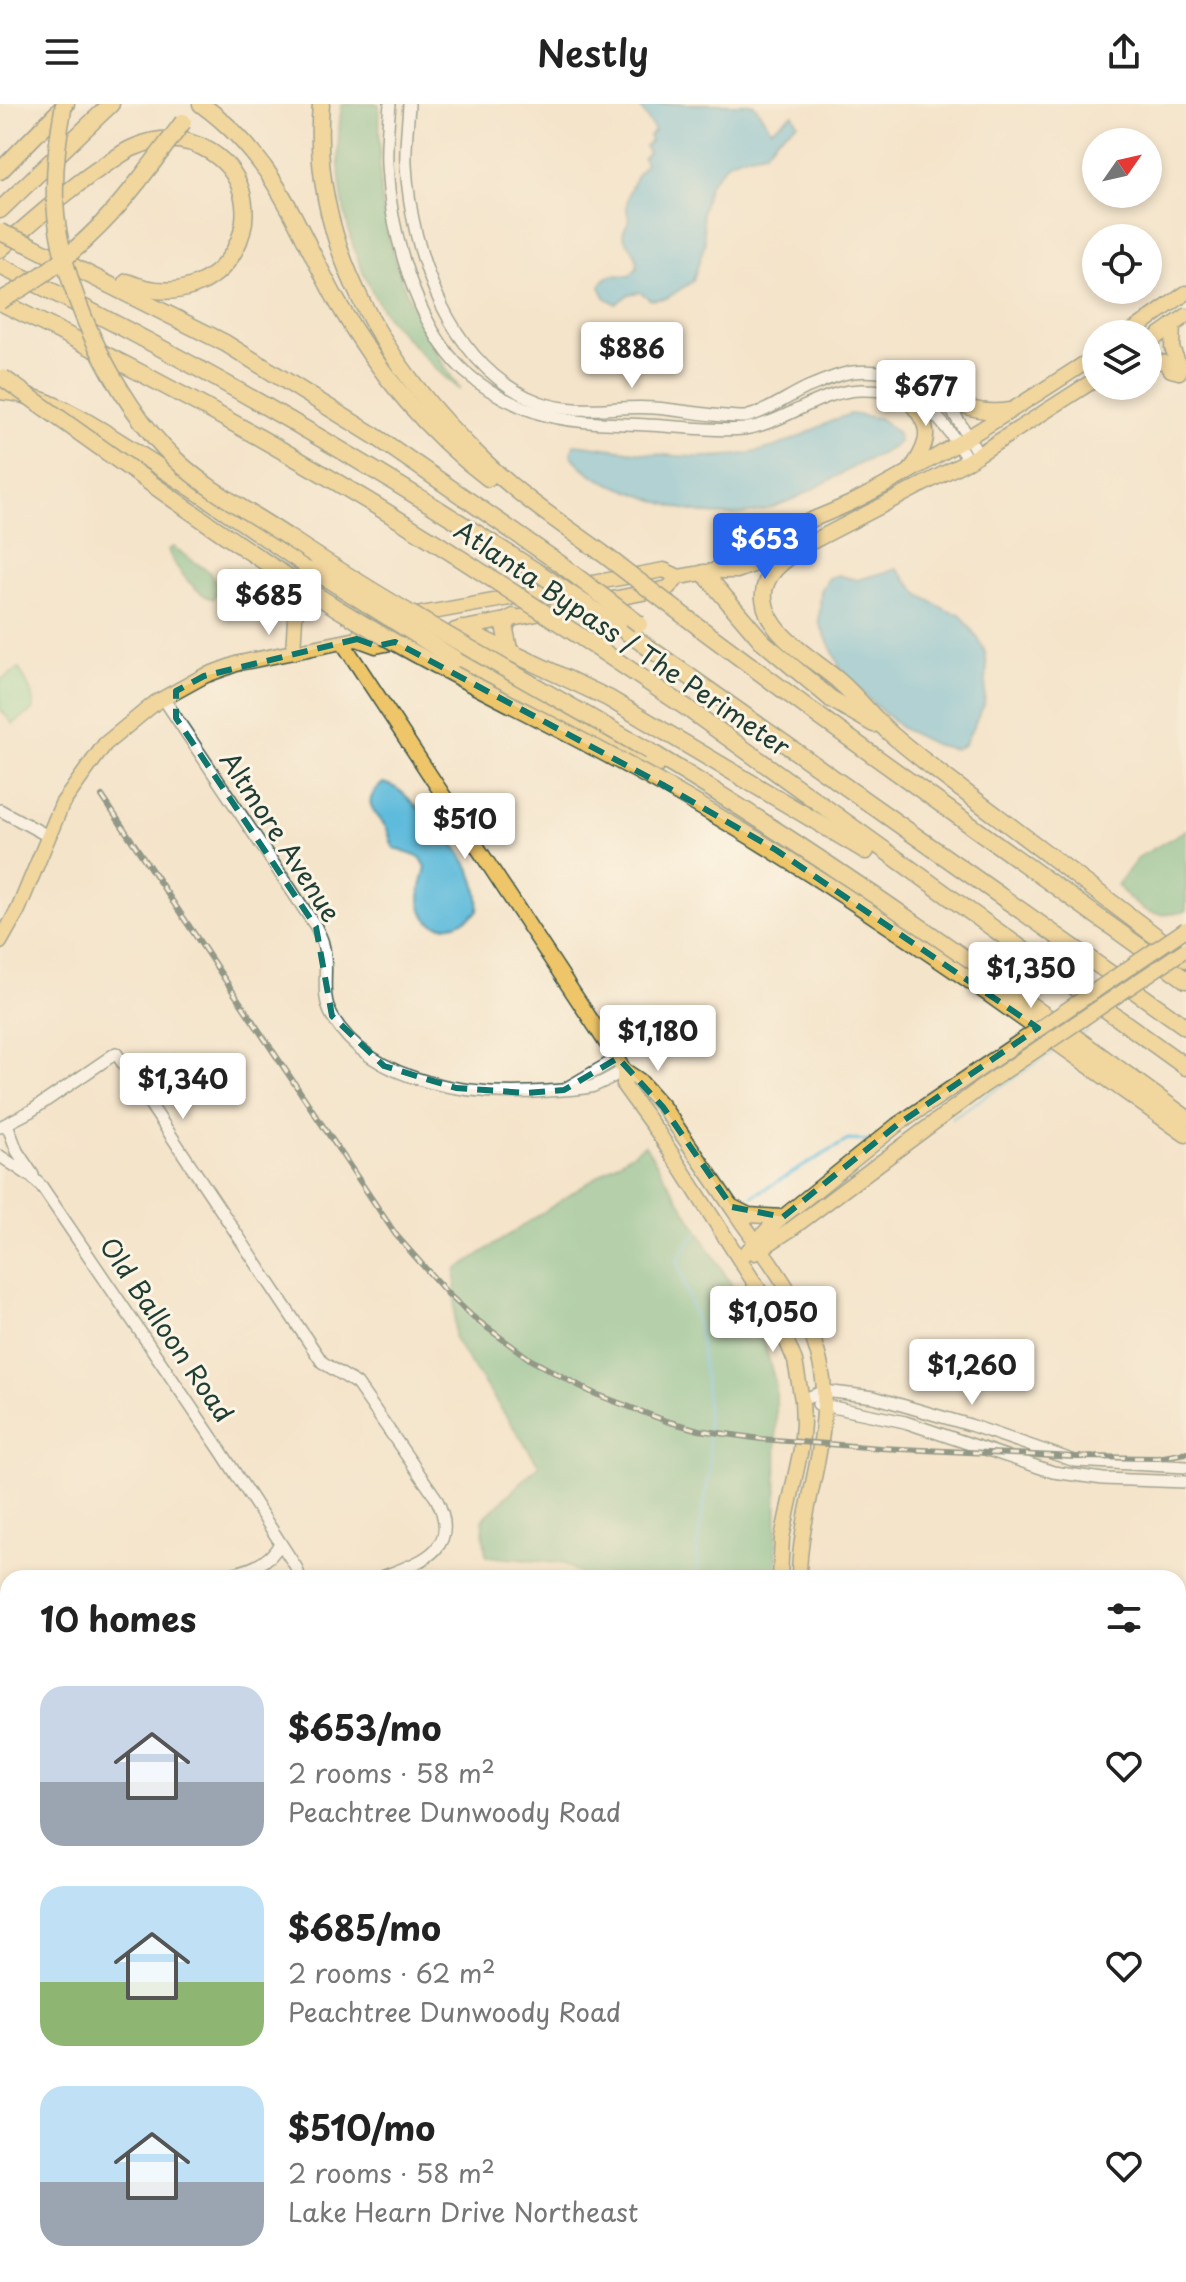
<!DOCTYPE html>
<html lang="en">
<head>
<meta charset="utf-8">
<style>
	:root { --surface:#fff; --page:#f6f6f6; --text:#222; --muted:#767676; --accent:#2563eb }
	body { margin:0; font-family:"Playpen Sans",sans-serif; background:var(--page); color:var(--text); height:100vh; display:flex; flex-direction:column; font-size:30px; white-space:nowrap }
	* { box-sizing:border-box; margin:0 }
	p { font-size:26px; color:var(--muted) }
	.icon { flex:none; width:44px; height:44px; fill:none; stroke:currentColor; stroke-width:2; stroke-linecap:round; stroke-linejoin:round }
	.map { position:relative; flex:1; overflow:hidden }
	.panel { position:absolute; left:0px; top:1466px; width:1186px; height:712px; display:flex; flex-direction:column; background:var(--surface); border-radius:24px 24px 0 0; box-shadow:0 4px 12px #0003 }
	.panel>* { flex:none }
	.needle { width:52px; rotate:56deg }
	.controls { position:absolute; left:1082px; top:24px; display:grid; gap:16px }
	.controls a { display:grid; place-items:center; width:80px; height:80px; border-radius:50%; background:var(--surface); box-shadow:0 4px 12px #0003; font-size:40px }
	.price { position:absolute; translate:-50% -68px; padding:0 18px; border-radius:8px; background:#fff; color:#222; font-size:26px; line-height:52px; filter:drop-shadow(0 2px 4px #0008) }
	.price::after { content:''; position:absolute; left:50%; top:48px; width:24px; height:18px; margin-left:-12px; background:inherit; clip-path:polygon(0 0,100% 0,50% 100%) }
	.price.on { background:var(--accent); color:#fff }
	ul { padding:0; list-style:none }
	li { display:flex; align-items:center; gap:24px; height:200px; padding:0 40px }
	li span { display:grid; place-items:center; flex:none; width:224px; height:160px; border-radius:24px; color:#555 }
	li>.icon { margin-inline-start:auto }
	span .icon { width:96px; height:96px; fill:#fffc; stroke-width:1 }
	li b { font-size:34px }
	h2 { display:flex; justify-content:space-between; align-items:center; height:96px; padding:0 40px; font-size:34px }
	header { display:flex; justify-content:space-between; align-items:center; height:104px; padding:0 40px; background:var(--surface); font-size:36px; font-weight:600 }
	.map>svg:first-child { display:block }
	.green { fill:#7dd69c; stroke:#4e8a68; stroke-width:2 }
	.forest { fill:#66b784; stroke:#427a5c; stroke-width:2 }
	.water { fill:#5ebbdc; stroke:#3e7c88; stroke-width:2 }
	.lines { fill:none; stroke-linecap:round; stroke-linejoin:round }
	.stream { stroke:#5ebbdc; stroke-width:3 }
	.minor-casing { stroke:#3f564a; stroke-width:14 }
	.major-casing { stroke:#3f564a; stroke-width:17 }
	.highway-casing { stroke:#3f564a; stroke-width:19 }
	.minor { stroke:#fff; stroke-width:11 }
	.major { stroke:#eec569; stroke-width:14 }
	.highway { stroke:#eec569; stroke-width:16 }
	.rail-casing { stroke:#1f3d34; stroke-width:6 }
	.rail { stroke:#fcf5e5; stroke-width:3; stroke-dasharray:9; stroke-linecap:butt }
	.major-bridge-casing { stroke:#3f564a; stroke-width:17; stroke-linecap:butt }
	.highway-bridge-casing { stroke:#3f564a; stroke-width:19; stroke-linecap:butt }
	.major-bridge { stroke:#eec569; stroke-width:14 }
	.highway-bridge { stroke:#eec569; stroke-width:16 }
	.marked { fill:none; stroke:#0f766e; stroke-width:6; stroke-dasharray:16 10; stroke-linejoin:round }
	.labels { text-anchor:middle; stroke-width:6; stroke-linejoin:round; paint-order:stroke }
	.street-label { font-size:26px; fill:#1f3d34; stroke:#fcf5e5 }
</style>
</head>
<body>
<header><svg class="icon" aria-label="menu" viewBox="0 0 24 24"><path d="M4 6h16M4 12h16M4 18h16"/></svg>Nestly<svg class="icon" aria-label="share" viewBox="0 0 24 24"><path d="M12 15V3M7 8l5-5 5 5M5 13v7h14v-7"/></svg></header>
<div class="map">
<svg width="1186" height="2178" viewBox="0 0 1186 2178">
	<rect width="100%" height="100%" fill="#fcf5e5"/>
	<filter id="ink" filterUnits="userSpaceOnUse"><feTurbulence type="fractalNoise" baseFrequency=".0125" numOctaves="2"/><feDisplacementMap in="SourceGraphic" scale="16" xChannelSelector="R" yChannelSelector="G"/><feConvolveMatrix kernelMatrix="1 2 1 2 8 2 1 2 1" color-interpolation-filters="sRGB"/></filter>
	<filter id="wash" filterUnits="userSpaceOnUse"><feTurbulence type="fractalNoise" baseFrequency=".006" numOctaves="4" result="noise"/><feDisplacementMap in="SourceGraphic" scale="32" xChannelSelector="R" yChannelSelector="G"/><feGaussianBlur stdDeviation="1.8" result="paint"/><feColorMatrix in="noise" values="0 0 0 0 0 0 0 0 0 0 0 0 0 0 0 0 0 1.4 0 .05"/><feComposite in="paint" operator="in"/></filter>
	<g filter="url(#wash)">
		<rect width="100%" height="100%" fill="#f4e4ca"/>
		<!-- green -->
		<path class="green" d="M19 565C26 577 35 591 33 606L13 620 0 605V576Z"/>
		<!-- forest -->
		<g class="forest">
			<path d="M342 0H379C381 33 377 74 383 105 393 170 423 232 460 286 440 271 425 253 407 235 399 226 389 217 383 207 346 148 331 69 342 0Z"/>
			<path d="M173 443 209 468 219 484 213 495C197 491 173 462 168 446Z"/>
			<path d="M1186 726V807C1153 817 1137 805 1117 781L1139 753Z"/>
			<path d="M645 1041 762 1230 776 1282 777 1474H587L564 1460 486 1452 482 1416 539 1361 454 1235 456 1166Z"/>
			<path d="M1178 1963 1186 1969V2178H1091L1086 2170H1178Z"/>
		</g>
		<!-- water -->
		<g class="water">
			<path d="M638 0H754L771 25 793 10 798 19 778 33 765 48 741 53 728 58 709 80 702 108 705 139 693 177 667 194 651 196 640 188 629 190 616 200 605 193 600 183C606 168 615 171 629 172L637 164C638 144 625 141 623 130 623 127 627 121 628 118 630 108 627 115 627 105 626 89 636 70 646 60L643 54 648 48 645 42 651 37 649 32 655 27Z"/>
			<path d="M850 310 879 314 898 329 899 338C888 349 870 354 857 361 769 411 737 429 638 390 608 379 592 376 571 351L574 340C638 347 708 363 771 344 798 336 823 319 850 310Z"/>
			<path d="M897 465 920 491 948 507 960 510 979 536 985 548 987 564 984 601 964 641 955 645 936 641 901 624 867 594 840 563 819 518 821 486 829 474 838 471 857 476Z"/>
			<path d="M383 679C401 683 409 696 422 708 450 732 482 768 478 807 461 822 429 833 421 802 418 789 423 776 426 763L421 754 394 744C390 738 390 731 387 725 376 706 358 701 383 679Z"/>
			<path d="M8 1573V1654L0 1647V1574Z"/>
		</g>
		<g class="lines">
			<!-- stream -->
			<g class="stream">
				<path d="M1080 931 1088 926"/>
				<path d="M952 1014 1056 946"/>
				<path d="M753 1092 848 1036 870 1037"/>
				<path d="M696 1129 677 1156 699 1227 705 1274 710 1365 697 1442 698 1474"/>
				<path d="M611 2170 612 2178"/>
			</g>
		</g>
	</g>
	<g filter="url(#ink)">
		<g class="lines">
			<defs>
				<g id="minor">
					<path d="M390 0C388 20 386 41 387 61 390 126 416 222 464 267 485 286 512 300 538 309 573 320 611 319 647 321 678 322 712 328 744 325 786 319 821 285 864 286 920 286 942 312 968 357"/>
					<path d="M409 0C408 20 405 41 406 61 411 149 450 264 539 298 577 312 615 301 654 304 684 306 714 313 745 313 767 308 785 294 806 284 821 278 837 270 853 268 887 264 927 276 949 303 960 317 969 335 978 350"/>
					<path d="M163 594 316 823C318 828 322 834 323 840 330 864 319 889 332 912 373 982 476 993 548 987 562 986 578 986 591 983 603 979 614 972 624 966"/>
					<path d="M0 706 48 732"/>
					<path d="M568 983 618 954"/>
					<path d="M7 1020 17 1047 33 1071"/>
					<path d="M0 1023 31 1007 116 949 322 1258 357 1280 436 1394C463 1447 420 1458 379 1474"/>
					<path d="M0 1052 33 1074 42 1083 221 1347 296 1463 300 1474"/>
					<path d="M802 1296 824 1287 874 1293 970 1321 1075 1357 1186 1363"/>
					<path d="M818 1300 905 1318 1053 1368 1103 1375 1186 1378"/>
					<path d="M215 1474C240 1468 268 1464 280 1439"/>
					<path d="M0 1559 8 1556"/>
					<path d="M1178 1603 1186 1605"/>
					<path d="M0 1790 8 1787"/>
					<path d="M0 2046 8 2045"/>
					<path d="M270 2170 274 2178"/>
					<path d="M419 2170 421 2178"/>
					<path d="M741 2170V2178"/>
					<path d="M1004 2170 1009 2178"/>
				</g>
				<g id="major">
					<path d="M1173 221 1172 244 1179 260V268"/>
					<path d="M1128 230 1186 189"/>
					<path d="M1148 239 1186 212"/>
					<path d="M1148 255 1166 259 1171 266 1179 268"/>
					<path d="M936 290C961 302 981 311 1010 306"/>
					<path d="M905 293C931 320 933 334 911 365"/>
					<path d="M714 467C754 433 808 420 855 397 939 354 1017 303 1096 252"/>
					<path d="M455 526 668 484 679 473 714 467H737L806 441 968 357 1096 275"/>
					<path d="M361 528 366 520 664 466 679 473"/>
					<path d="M343 539 624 966 639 976 663 1003C689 1040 714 1077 739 1114 775 1166 821 1220 824 1287 827 1350 799 1411 799 1474"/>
					<path d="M293 548 296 499"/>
					<path d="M0 838 18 806 62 700 105 640 155 599 204 572 239 559 357 535 376 542 426 532"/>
					<path d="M624 966V982L659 1030 777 1214 795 1257 802 1296 803 1319 801 1345 782 1434 780 1474"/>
					<path d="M733 1103 749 1111 783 1113"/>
					<path d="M755 1149 790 1126"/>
					<path d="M740 1155 768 1125 897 1021"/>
					<path d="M1178 1922 1186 1928"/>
					<path d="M1178 1946 1186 1951"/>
				</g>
				<g id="highway">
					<path d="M201 0C277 55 295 122 338 199 377 267 425 326 488 374"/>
					<path d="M321 0C309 140 386 266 486 359 521 393 562 420 602 449"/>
					<path d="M0 67 66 0"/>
					<path d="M0 106 111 0"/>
					<path d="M30 141 225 239 378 334 559 459"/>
					<path d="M0 145C36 115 70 83 109 58 118 53 126 46 135 43 161 32 187 33 211 48 285 96 227 220 127 178"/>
					<path d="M0 162C188 252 367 358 542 471"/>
					<path d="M0 198C172 281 340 375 500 480"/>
					<path d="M0 287C52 291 95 323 139 350 198 387 255 427 313 466"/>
					<path d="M806 441C788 453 761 469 764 495 768 533 815 555 840 578 858 594 873 614 891 630 925 659 961 685 997 712 1060 760 1123 807 1186 855"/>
					<path d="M704 469 762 537 831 595 874 620"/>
					<path d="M618 522 1186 923"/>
					<path d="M700 524 820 613 1186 876"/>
					<path d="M461 525 608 594 866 747"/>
					<path d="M575 529 687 604 1186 963"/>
					<path d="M510 550 505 526 508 516 514 513"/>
					<path d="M455 555 657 661"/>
					<path d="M649 647C835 758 1011 886 1186 1014"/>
					<path d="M978 882 1186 1030"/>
				</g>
			</defs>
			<!-- minor casing -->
			<use href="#minor" class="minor-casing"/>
			<!-- major casing -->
			<use href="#major" class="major-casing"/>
			<!-- highway casing -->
			<use href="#highway" class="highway-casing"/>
			<!-- minor -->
			<use href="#minor" class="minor"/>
			<!-- major -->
			<use href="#major" class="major"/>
			<!-- highway -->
			<use href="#highway" class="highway"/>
			<defs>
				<path id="rail" d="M102 692 396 1131 448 1190 474 1214 531 1256 593 1289 666 1317 699 1326 761 1335 880 1344 1076 1353 1158 1354 1186 1349"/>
			</defs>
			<!-- rail casing -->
			<use href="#rail" class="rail-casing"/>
			<!-- rail -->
			<use href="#rail" class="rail"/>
			<defs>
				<g id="major-bridge">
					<path d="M897 1021 1186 825"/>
					<path d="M790 1126 983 982 1186 845"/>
				</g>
				<g id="highway-bridge">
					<path d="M64 0C58 31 54 65 55 96 58 180 115 298 175 355 208 387 252 409 289 434 406 511 528 577 649 647"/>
					<path d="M0 128 30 141"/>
					<path d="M0 197C87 150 126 95 183 18"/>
					<path d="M3 274C122 358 238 445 363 520 462 579 567 626 667 683 775 744 876 812 978 882"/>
					<path d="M602 449 700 524"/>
					<path d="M559 459 639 520"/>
					<path d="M313 466 455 555"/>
					<path d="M542 471 618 522"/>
					<path d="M500 480 575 529"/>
				</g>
			</defs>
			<!-- major-bridge casing -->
			<use href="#major-bridge" class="major-bridge-casing"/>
			<!-- highway-bridge casing -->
			<use href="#highway-bridge" class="highway-bridge-casing"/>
			<!-- major-bridge -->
			<use href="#major-bridge" class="major-bridge"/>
			<!-- highway-bridge -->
			<use href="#highway-bridge" class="highway-bridge"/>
		</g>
	</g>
	<!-- marked area -->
	<path d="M0 0H1186V2178H0ZM357 535 376 542 395 538 665 682 776 746 1038 924 897 1021 783 1113 732 1103 663 1003 618 954 564 986 527 989 456 984 384 962 332 912 316 823 176 614V587L204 572Z" fill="#f4e4ca" fill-opacity=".55" fill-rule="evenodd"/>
	<path class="marked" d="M357 535 376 542 395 538 665 682 776 746 1038 924 897 1021 783 1113 732 1103 663 1003 618 954 564 986 527 989 456 984 384 962 332 912 316 823 176 614V587L204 572Z"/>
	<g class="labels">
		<!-- street labels -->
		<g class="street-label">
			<text transform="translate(622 535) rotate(34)" y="9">Atlanta Bypass / The Perimeter</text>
			<text transform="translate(280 733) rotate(57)" y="9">Altmore Avenue</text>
			<text transform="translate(166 1226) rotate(56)" y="9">Old Balloon Road</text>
		</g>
	</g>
</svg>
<div class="controls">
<a><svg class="needle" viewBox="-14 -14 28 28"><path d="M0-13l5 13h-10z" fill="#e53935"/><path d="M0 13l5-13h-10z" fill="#767676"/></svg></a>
<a><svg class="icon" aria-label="locate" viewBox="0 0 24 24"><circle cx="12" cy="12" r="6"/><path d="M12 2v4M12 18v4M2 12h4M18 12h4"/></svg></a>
<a><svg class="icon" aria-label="layers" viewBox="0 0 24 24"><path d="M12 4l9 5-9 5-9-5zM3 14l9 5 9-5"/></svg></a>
</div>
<b class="price" style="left:632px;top:286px">$886</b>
<b class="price" style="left:926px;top:324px">$677</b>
<b class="price on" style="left:765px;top:477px">$653</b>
<b class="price" style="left:269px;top:533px">$685</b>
<b class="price" style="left:465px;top:757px">$510</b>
<b class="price" style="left:1031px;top:906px">$1,350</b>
<b class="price" style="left:658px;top:969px">$1,180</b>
<b class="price" style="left:183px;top:1017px">$1,340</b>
<b class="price" style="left:773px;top:1250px">$1,050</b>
<b class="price" style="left:972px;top:1303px">$1,260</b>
<section class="panel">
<h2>10 homes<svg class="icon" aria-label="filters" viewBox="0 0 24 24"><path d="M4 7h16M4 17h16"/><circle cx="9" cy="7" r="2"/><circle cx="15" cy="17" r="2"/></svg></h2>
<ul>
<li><span style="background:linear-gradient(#c9d6e8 60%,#9aa5b1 0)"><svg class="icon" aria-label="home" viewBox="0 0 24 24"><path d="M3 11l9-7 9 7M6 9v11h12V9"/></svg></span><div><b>$653/mo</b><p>2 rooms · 58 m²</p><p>Peachtree Dunwoody Road</p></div><svg class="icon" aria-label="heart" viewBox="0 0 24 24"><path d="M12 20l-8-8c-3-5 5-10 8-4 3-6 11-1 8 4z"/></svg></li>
<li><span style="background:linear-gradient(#bfe0f5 60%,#8fb573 0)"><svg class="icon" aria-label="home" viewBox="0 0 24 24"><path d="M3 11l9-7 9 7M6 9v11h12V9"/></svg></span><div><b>$685/mo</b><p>2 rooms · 62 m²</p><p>Peachtree Dunwoody Road</p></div><svg class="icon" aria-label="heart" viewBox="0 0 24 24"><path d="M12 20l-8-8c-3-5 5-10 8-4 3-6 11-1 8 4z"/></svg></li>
<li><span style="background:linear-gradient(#bfe0f5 60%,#9aa5b1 0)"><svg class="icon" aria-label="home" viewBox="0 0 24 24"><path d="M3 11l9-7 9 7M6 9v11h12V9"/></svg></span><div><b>$510/mo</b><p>2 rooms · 58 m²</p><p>Lake Hearn Drive Northeast</p></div><svg class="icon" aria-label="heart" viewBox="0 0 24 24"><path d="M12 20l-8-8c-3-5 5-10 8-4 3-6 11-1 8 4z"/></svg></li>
</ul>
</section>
</div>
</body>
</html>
